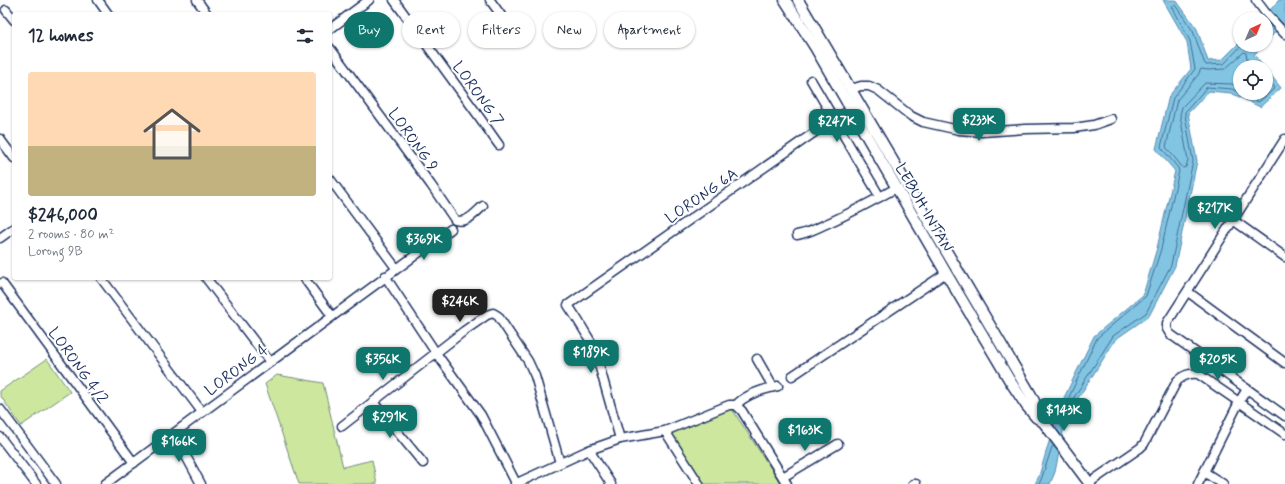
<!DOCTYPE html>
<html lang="en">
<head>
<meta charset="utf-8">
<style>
	:root { --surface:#fff; --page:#f6f6f7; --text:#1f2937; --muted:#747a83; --accent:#0f766e }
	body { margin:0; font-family:Mynerve,sans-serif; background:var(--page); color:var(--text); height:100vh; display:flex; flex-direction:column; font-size:15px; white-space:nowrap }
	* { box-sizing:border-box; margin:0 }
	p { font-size:13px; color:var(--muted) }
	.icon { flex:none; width:22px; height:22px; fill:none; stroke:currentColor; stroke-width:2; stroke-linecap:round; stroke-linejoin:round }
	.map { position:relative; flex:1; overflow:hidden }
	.side { position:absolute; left:12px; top:12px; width:320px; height:268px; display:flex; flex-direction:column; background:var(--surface); border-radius:4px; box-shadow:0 1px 3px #0004 }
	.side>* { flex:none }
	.hud { position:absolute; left:344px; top:12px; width:380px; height:36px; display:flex; gap:8px }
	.needle { width:26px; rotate:44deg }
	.controls { position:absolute; left:1233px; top:12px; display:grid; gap:8px }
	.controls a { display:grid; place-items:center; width:40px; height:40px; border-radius:50%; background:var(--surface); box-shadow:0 1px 3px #0004; font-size:20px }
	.price { position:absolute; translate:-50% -34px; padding:0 9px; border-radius:8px; background:var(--accent); color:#fff; font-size:13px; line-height:26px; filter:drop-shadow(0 1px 2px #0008) }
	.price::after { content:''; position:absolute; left:50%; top:24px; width:12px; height:9px; margin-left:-6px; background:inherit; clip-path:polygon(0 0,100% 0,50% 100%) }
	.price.selected { background:#222; color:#fff }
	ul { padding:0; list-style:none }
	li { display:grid; align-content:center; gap:8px; height:212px; padding:0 16px }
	li span { display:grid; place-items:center; height:124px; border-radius:4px; color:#555 }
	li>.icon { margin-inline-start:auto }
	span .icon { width:72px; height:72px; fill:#fffc; stroke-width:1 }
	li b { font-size:17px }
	h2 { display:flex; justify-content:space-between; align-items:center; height:48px; padding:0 16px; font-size:17px }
	.tag { padding:0 14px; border-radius:18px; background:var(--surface); box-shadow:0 1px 3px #0004; font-size:14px; line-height:36px }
	.tag.selected { background:var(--accent); color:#fff }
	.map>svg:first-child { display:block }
	.green { fill:#cde89e; stroke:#748c7e }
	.water { fill:#82c5e3; stroke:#5989ae }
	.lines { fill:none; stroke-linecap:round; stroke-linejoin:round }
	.shore { stroke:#446b93; stroke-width:1 }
	.minor-casing { stroke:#1b2f5e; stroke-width:11 }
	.major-casing { stroke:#1b2f5e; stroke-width:13 }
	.minor { stroke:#fff; stroke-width:8 }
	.major { stroke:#fff; stroke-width:10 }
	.labels { text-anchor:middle; stroke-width:4; stroke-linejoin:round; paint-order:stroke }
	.street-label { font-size:16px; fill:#1b2f5e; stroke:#fff }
</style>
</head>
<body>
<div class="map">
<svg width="1285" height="484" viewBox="0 0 1285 484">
	<rect width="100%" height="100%" fill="#fff"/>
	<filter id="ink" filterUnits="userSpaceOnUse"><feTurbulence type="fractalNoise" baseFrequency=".025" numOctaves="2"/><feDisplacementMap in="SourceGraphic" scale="8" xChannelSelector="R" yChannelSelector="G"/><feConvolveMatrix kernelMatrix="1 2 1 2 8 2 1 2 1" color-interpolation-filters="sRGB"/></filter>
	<g filter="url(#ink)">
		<!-- green -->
		<g class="green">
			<path d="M47 359 70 392 21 426 0 395V391Z"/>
			<path d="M277 375 323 383 343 467 372 460 377 484H299L265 384Z"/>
			<path d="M732 409 781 484H703L669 432Z"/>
		</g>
		<!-- water -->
		<g class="water">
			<path d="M1163 0H1176L1197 29 1208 61 1222 60 1240 42V45H1263L1254 55 1264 67H1240V93H1266V69L1281 88 1260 107 1231 93 1209 91 1188 113 1197 161 1175 266 1149 316 1116 339 1066 417 1055 472 1050 484H1035L1039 476 1059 408 1094 336 1143 295 1157 248 1175 171 1156 149 1169 96 1191 69 1187 42Z"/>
			<path d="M1279 0H1285V22L1266 42V19H1262Z"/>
		</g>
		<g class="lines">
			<!-- shore -->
			<g class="shore">
				<path d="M1240 87 1232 84 1205 83 1182 107 1180 115 1188 160 1186 167 1183 168 1166 147 1177 100 1198 75 1201 69 1208 70 1225 69 1244 52 1246 53 1247 59 1253 67"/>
				<path d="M1240 93 1232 89 1207 87 1185 112V115L1193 161 1171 265 1146 313 1113 336 1073 399H1070L1069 397 1097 338 1146 296 1161 249 1179 171 1178 168 1161 147 1173 98 1195 69 1190 41 1172 6 1175 5 1193 31 1204 62 1206 65 1224 64 1242 45"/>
				<path d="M1241 93 1258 102 1260 101 1275 88 1266 76"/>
				<path d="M1039 484 1042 477 1052 447 1054 446"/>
			</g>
			<defs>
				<g id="minor">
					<path d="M98 0 108 14"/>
					<path d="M197 0 207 14"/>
					<path d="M394 0 475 111 499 145"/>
					<path d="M490 0 511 29"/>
					<path d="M1256 0 1265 12 1285 34"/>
					<path d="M6 10 14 20"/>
					<path d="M330 29 369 0"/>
					<path d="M330 48 431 185 455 220C467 224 475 213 483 206"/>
					<path d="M811 80 880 197"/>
					<path d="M851 89 861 86H869L878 90 911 116 923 122 959 130 982 132 1025 129 1074 128 1094 125 1111 119"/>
					<path d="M0 139 14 158"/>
					<path d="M1285 139 1167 323V329L1170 334 1285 416"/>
					<path d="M330 179 396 268"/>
					<path d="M1233 220 1285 257"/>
					<path d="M797 235C808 233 817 228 826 224 851 213 873 201 896 188"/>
					<path d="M0 238 14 228"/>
					<path d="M385 276 436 353 481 415 516 483"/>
					<path d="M101 278 202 412"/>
					<path d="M206 278 270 362"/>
					<path d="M304 278 332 316"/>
					<path d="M2 283 134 463"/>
					<path d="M1188 292 1285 363"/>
					<path d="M757 359 773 387"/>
					<path d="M792 376 946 273"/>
					<path d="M373 402 423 463"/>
					<path d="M736 405C746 394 764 389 778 386"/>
					<path d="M0 409 56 484"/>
					<path d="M342 426 464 331 487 315 493 313 498 316 528 361 535 376 560 463"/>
					<path d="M665 431 699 484"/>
					<path d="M174 434 201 484"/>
					<path d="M0 437 36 484"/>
					<path d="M620 439 594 347 579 322 568 305 802 141 834 119 851 110"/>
					<path d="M589 450 611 484"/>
					<path d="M1204 472 1223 484"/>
					<path d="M783 477 838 444"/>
					<path d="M1089 483 1140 448 1144 444 1177 381C1184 375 1189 373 1198 374L1239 402 1285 434"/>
					<path d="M105 484 451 229"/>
					<path d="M515 484 589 450 609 443 620 439 665 431 729 405H736L742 411 787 484"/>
					<path d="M913 484H916"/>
					<path d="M1198 484 1239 402 1247 389"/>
				</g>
				<g id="major">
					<path d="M785 0 815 47 946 273 1010 381 1026 405 1036 417 1042 421"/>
					<path d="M798 0 1031 395 1045 424 1090 484"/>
				</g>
			</defs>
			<!-- minor casing -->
			<use href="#minor" class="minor-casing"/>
			<!-- major casing -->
			<use href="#major" class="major-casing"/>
			<!-- minor -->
			<use href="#minor" class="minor"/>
			<!-- major -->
			<use href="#major" class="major"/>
		</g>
	</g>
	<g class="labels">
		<!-- street labels -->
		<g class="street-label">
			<text transform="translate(479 93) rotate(54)" y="6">LORONG 7</text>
			<text transform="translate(414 139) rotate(54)" y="6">LORONG 9</text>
			<text transform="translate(701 195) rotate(-35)" y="6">LORONG 6A</text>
			<text transform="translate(925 207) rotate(60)" y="6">LEBUH INTAN</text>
			<text transform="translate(79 365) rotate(54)" y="6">LORONG 4/2</text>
			<text transform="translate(236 369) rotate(-37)" y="6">LORONG 4</text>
		</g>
	</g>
</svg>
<div class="controls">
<a><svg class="needle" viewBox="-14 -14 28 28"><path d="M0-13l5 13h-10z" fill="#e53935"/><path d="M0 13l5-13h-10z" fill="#747a83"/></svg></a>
<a><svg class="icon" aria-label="locate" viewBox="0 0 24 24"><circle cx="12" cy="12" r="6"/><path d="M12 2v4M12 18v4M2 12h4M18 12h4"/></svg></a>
</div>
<b class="price" style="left:979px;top:142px">$233K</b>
<b class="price" style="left:837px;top:143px">$247K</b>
<b class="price" style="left:1215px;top:230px">$217K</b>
<b class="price" style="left:424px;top:261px">$369K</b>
<b class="price selected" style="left:460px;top:323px">$246K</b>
<b class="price" style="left:591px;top:374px">$189K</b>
<b class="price" style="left:383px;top:381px">$356K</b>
<b class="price" style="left:1218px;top:381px">$205K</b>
<b class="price" style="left:1064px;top:432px">$143K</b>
<b class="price" style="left:390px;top:439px">$291K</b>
<b class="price" style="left:805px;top:452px">$163K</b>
<b class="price" style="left:179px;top:463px">$166K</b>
<div class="hud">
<a class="tag selected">Buy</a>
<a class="tag">Rent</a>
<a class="tag">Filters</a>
<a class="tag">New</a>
<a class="tag">Apartment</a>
</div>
<section class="side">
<h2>12 homes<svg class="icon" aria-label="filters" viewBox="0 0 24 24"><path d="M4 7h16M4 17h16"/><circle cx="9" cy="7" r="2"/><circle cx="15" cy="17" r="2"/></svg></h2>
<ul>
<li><span style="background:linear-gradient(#ffd9b3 60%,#c2b280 0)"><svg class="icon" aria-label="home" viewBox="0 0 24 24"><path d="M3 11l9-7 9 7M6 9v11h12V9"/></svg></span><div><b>$246,000</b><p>2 rooms · 80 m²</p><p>Lorong 9B</p></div></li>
</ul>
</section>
</div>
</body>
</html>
